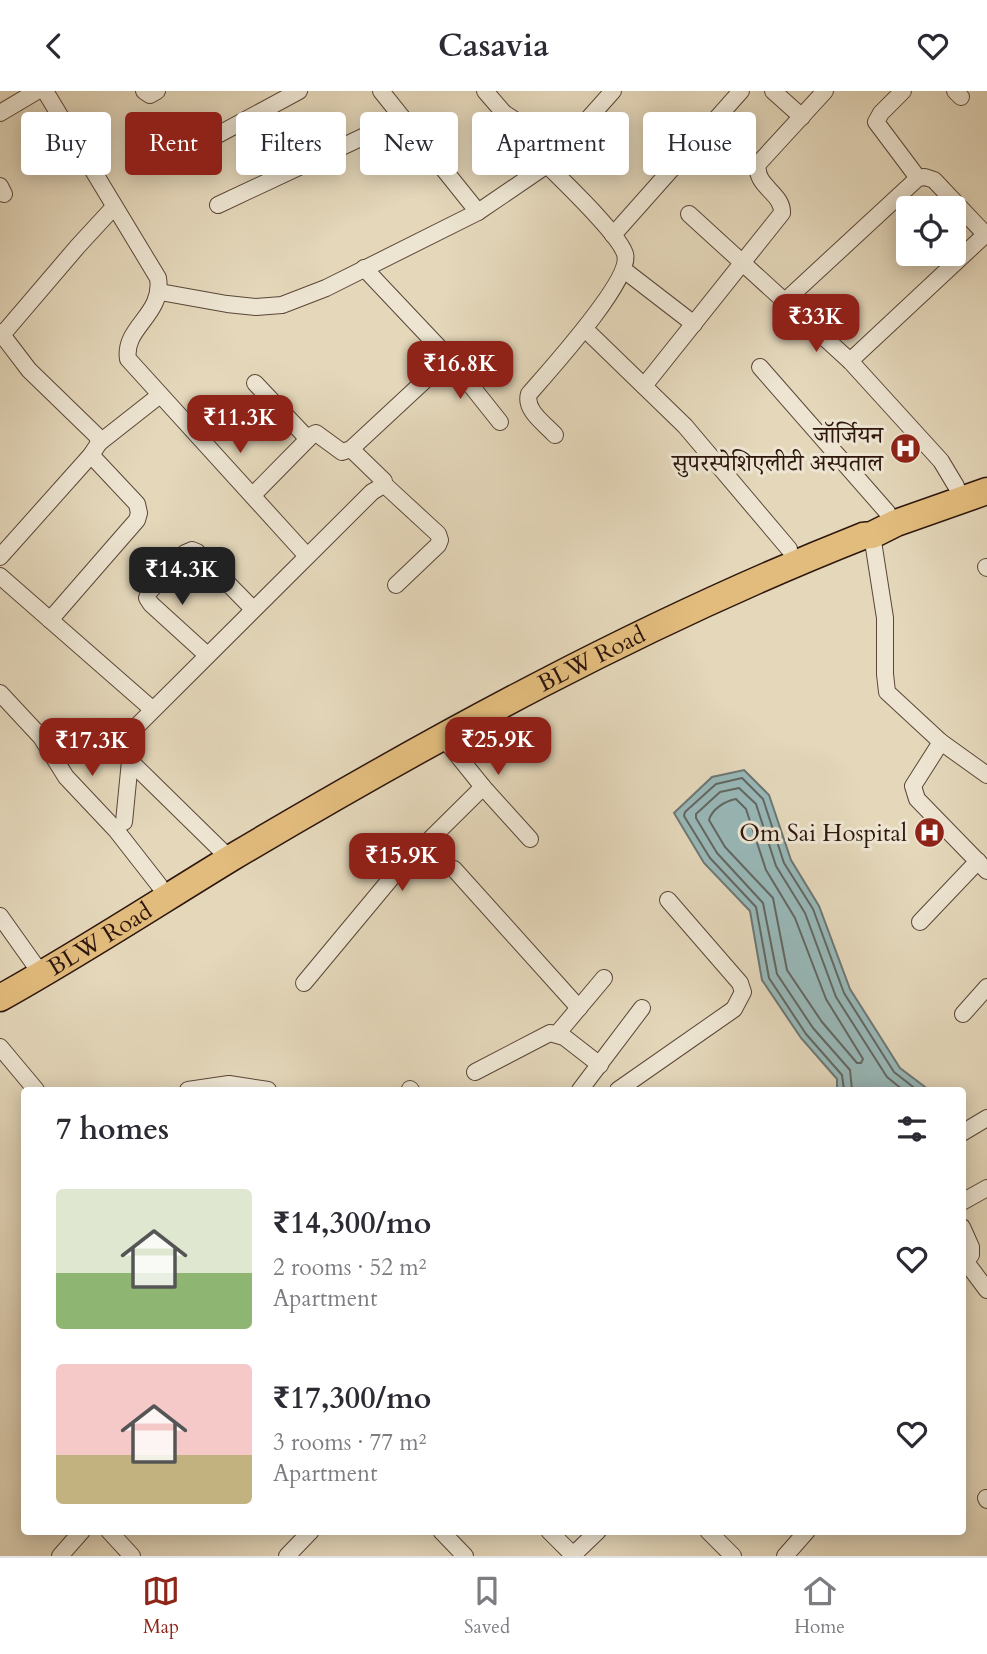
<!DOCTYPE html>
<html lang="en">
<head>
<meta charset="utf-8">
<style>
	:root { --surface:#fff; --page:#f7f7f7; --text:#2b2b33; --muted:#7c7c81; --line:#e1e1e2; --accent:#8f2418 }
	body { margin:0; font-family:Cardo,"Noto Serif Devanagari",serif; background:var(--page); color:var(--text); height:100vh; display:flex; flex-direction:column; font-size:26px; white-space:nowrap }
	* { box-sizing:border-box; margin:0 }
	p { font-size:23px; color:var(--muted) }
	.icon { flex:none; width:38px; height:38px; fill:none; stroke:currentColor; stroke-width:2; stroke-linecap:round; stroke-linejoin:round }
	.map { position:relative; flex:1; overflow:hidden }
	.side { position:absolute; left:21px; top:996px; width:945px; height:448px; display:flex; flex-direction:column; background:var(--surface); border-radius:7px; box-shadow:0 4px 18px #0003 }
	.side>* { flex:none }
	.guide { position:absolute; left:21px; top:21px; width:945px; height:63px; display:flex; gap:14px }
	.controls { position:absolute; left:896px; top:105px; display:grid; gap:14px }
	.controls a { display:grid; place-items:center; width:70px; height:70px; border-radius:7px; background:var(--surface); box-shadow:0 4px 18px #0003; font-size:35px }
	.price { position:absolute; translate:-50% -60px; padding:0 16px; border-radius:14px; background:var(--accent); color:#fff; font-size:23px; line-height:46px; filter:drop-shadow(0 2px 4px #0008) }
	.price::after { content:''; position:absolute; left:50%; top:42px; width:21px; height:16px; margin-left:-10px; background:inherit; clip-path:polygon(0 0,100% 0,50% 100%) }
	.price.selected { background:#222; color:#fff }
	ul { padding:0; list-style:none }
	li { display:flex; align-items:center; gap:21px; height:175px; padding:0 35px }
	li span { display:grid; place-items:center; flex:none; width:196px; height:140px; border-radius:7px; color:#555 }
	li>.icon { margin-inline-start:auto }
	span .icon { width:84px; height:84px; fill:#fffc; stroke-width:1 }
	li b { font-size:30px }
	h2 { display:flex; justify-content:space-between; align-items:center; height:84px; padding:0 35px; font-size:30px }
	.chip { padding:0 24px; border-radius:7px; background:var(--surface); box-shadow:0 4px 18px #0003; font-size:24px; line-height:63px }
	.chip.selected { background:var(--accent); color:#fff }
	header { display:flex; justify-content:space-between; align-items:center; height:91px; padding:0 35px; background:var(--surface); font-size:32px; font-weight:800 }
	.tab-bar { display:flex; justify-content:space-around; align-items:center; height:98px; border-top:2px solid var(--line); background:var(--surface); font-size:19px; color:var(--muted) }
	.tab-bar a { display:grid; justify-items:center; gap:4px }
	.tab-bar .selected { color:var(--accent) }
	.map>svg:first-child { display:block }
	.water { fill:#98b8b8; stroke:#6d7774; stroke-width:2 }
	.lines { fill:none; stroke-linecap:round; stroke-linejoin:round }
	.shore { stroke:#626762; stroke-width:2 }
	.street-casing { stroke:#5b4638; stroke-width:18 }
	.primary-casing { stroke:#2d160d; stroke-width:29 }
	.street { stroke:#ede5d2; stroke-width:16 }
	.primary { stroke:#e2bc7d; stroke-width:26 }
	.labels { text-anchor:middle; stroke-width:6; stroke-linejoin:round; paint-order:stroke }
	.poi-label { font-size:24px; fill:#2d160d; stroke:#ede5d2; text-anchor:end }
	.street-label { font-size:24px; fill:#2d160d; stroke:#ede5d2 }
</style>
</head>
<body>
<header><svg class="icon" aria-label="back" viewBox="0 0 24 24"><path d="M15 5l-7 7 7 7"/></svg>Casavia<svg class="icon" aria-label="heart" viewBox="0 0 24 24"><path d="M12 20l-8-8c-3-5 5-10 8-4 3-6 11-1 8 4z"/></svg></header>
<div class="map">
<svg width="987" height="1465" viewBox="0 0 987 1465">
	<rect width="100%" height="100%" fill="#e4d7ba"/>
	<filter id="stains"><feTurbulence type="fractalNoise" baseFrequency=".00286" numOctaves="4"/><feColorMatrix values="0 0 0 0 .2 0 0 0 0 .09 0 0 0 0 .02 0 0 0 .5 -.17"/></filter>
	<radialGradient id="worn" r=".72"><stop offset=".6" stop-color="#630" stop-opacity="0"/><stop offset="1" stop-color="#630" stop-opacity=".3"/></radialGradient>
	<!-- water -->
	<path class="water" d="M744 679 769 704 791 769 819 815 850 898 900 977 929 999H837V988L801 947 762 889 750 820 704 772 674 722 712 686Z"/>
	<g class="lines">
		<!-- shore -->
		<g class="shore">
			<path d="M736 708 746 718 766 779 795 827 826 908 863 968 861 972H857L822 931 787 879 773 807 725 756 709 729C712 718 725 710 736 708Z"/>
			<path d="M844 999 842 984 806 943 769 887 756 816 710 767 684 725 685 721 716 693 742 687 763 708 784 772 813 818 844 902 894 981 917 999"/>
			<path d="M852 999 850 979 813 937 777 883 763 812 717 762 696 727V723L720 701 739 697 756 713 776 775 805 822 836 906 887 986 903 999"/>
		</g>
		<defs>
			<g id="street">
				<path d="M45 0 158 187C164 224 123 236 128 268L307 465"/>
				<path d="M144 0 150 4 157 0"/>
				<path d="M381 0 478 121 547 74C564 91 619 143 625 163 633 188 547 282 529 303 524 319 545 333 555 344"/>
				<path d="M485 0 504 22 560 59"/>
				<path d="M773 0 802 26"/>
				<path d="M903 0 881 22 876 31 918 87"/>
				<path d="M955 0 961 6"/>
				<path d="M0 22 37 0"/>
				<path d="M186 61 299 0"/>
				<path d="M547 74 613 0"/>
				<path d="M0 95 4 103"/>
				<path d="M218 114 401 28"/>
				<path d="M689 123 850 270 941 370 956 395"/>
				<path d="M613 144 741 0"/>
				<path d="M364 177 449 267 500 331"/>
				<path d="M624 179 694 233"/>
				<path d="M160 201 227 213 256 216 282 214 326 197 478 121"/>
				<path d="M785 210 918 87 925 86 934 89 987 145"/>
				<path d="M585 238 685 335 789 458"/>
				<path d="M0 241 29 279 97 345 99 352 91 364 0 466"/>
				<path d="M2 244 78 155 114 116"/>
				<path d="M850 270 987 142"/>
				<path d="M760 276 887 421"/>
				<path d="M255 292 308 348"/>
				<path d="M644 295 782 122C783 102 754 95 758 73L825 0"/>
				<path d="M99 352 160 304"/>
				<path d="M351 358 384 390"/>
				<path d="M253 404 312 344 316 342 342 361 351 358 449 267"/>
				<path d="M872 444 885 527V583L887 601 941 651 987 684"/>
				<path d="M986 476 987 477"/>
				<path d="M0 485 152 618"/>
				<path d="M50 529 137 429 139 422 137 413 91 364"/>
				<path d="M207 564 151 513 147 507 149 501 185 462 192 459 197 461 253 518"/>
				<path d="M0 602 41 646 66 686 116 739 159 794"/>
				<path d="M442 645 483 696 530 748"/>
				<path d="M941 651 913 695 917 708 987 780"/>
				<path d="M124 731 130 670"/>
				<path d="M230 768 130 670 125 661 128 644 372 401 382 395 387 396 438 443 440 449 438 454 396 494"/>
				<path d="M454 778 579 917"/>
				<path d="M0 825 42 884"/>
				<path d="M920 831 978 770"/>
				<path d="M304 892 393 785 483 696"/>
				<path d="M963 923 987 896"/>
				<path d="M557 943 604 887"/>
				<path d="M0 956 36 999"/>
				<path d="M475 981 550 942 564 946 600 974"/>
				<path d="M410 998 411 999"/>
				<path d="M188 999 229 993 268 999"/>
				<path d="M580 999 642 917"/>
				<path d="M618 999 734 918 743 901 740 892 668 809"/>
				<path d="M962 1042 987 1027"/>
				<path d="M962 1111 987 1097"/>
				<path d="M962 1136 971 1156V1164L962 1173"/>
				<path d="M966 1171 987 1199"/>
				<path d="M986 1407 987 1409"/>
				<path d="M109 1440 132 1465"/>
				<path d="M441 1440 465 1465"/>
				<path d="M549 1440 573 1464"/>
				<path d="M708 1440 733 1465"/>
				<path d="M60 1465 82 1440"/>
				<path d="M287 1465 311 1440"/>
				<path d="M572 1465 598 1440"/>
				<path d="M785 1465 807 1440"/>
			</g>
			<g id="primary">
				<path id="s1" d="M0 907C79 863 154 814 231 767 435 646 643 532 863 445L872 444 896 432 987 400"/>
			</g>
		</defs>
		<!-- street casing -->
		<use href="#street" class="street-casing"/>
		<!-- primary casing -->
		<use href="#primary" class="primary-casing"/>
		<!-- street -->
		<use href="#street" class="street"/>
		<!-- primary -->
		<use href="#primary" class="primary"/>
	</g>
	<!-- icons -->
	<defs>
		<symbol id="hospital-disc" viewBox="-11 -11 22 22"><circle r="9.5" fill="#8f2418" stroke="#ede5d2"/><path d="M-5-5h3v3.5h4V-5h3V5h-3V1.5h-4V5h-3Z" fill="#fff"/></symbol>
	</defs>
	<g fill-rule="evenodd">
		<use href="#hospital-disc" x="888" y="340" width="35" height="35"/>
		<use href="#hospital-disc" x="912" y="724" width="35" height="35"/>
	</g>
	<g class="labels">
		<!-- poi labels -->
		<g class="poi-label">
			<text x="883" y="352">जाॅर्जियन<tspan x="883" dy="28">सुपरस्पेशिएलीटी अस्पताल</tspan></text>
			<text x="907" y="750">Om Sai Hospital</text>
		</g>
		<!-- street labels -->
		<g class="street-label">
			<text dy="8" stroke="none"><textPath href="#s1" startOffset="682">BLW Road</textPath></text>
			<text dy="8" stroke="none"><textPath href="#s1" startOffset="116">BLW Road</textPath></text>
		</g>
	</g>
	<rect width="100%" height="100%" filter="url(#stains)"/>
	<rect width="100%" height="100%" fill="url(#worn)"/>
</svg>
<div class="controls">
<a><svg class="icon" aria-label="locate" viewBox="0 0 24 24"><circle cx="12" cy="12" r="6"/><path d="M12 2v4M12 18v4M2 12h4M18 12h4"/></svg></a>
</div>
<b class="price" style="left:816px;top:263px">₹33K</b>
<b class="price" style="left:460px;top:310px">₹16.8K</b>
<b class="price" style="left:240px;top:364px">₹11.3K</b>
<b class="price selected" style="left:182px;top:516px">₹14.3K</b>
<b class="price" style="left:498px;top:686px">₹25.9K</b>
<b class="price" style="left:92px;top:687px">₹17.3K</b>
<b class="price" style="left:402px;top:802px">₹15.9K</b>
<div class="guide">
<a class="chip">Buy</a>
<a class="chip selected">Rent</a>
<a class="chip">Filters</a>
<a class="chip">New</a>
<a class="chip">Apartment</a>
<a class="chip">House</a>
</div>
<section class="side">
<h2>7 homes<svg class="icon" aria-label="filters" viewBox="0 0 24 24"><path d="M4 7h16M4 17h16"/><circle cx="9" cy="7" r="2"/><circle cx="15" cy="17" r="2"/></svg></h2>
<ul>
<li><span style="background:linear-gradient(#dfe7d0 60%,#8fb573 0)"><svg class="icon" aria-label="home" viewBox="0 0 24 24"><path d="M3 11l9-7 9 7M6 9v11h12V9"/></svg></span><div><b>₹14,300/mo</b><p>2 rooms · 52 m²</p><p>Apartment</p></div><svg class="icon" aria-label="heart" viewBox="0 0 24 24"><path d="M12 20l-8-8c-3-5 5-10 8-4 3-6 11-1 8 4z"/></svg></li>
<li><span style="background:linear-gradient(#f6c9c9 65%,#c2b280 0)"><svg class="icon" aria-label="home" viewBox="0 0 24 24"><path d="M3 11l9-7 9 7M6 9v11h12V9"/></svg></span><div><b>₹17,300/mo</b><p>3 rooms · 77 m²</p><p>Apartment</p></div><svg class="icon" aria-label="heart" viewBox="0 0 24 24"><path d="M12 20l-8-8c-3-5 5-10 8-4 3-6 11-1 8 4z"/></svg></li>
</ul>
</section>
</div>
<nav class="tab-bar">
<a class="selected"><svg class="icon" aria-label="map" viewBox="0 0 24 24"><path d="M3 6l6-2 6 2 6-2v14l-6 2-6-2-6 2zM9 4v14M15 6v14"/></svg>Map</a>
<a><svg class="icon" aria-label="saved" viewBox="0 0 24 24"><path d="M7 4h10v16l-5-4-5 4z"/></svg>Saved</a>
<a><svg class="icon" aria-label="home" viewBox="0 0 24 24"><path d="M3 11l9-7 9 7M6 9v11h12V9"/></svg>Home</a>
</nav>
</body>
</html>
